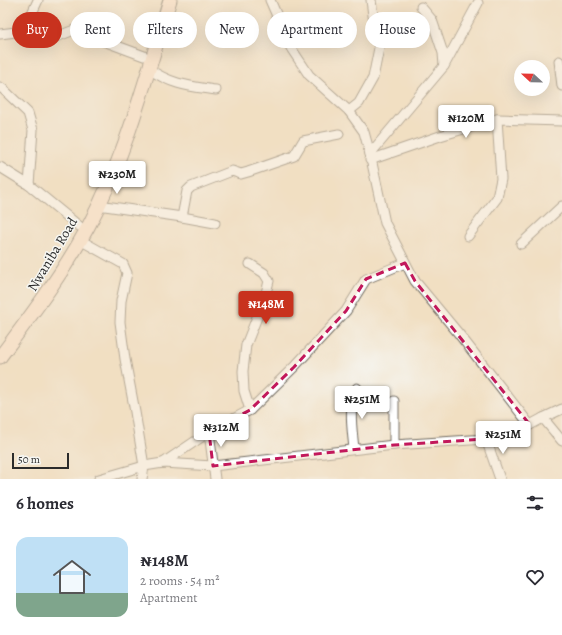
<!DOCTYPE html>
<html lang="en">
<head>
<meta charset="utf-8">
<style>
	:root { --surface:#fff; --page:#f7f7f7; --text:#2b2b33; --muted:#7c7c81; --accent:#c8321e }
	body { margin:0; font-family:Alegreya,serif; background:var(--page); color:var(--text); height:100vh; display:flex; flex-direction:column; font-size:15px; white-space:nowrap }
	* { box-sizing:border-box; margin:0 }
	p { font-size:13px; color:var(--muted) }
	.icon { flex:none; width:22px; height:22px; fill:none; stroke:currentColor; stroke-width:2; stroke-linecap:round; stroke-linejoin:round }
	.map { position:relative; height:479px; overflow:hidden }
	.panel { display:flex; flex-direction:column; background:var(--surface); flex:1 }
	.panel>* { flex:none }
	.guide { position:absolute; left:12px; top:12px; width:538px; height:36px; display:flex; gap:8px }
	.needle { width:26px; rotate:292deg }
	.tools { position:absolute; left:514px; top:60px; display:grid; gap:8px }
	.tools a { display:grid; place-items:center; width:36px; height:36px; border-radius:50%; background:var(--surface); box-shadow:0 4px 16px #0002; font-size:20px }
	.scale { position:absolute; left:12px; bottom:10px; width:57px; box-sizing:border-box; padding-left:4px; border:2px solid #2b2b2b; border-top:0; font-size:11px; line-height:14px; white-space:nowrap; color:#2b2b2b; -webkit-text-stroke:3px #f6f6f2; paint-order:stroke }
	.price { position:absolute; translate:-50% -34px; padding:0 9px; border-radius:4px; background:#fff; color:#222; font-size:13px; line-height:26px; filter:drop-shadow(0 1px 2px #0008) }
	.price::after { content:''; position:absolute; left:50%; top:24px; width:12px; height:9px; margin-left:-6px; background:inherit; clip-path:polygon(0 0,100% 0,50% 100%) }
	.price.on { background:var(--accent); color:#fff }
	ul { padding:0; list-style:none }
	li { display:flex; align-items:center; gap:12px; height:100px; padding:0 16px }
	li span { display:grid; place-items:center; flex:none; width:112px; height:80px; border-radius:12px; color:#555 }
	li>.icon { margin-inline-start:auto }
	span .icon { width:48px; height:48px; fill:#fffc; stroke-width:1 }
	li b { font-size:17px }
	h2 { display:flex; justify-content:space-between; align-items:center; height:48px; padding:0 16px; font-size:17px }
	.chip { padding:0 14px; border-radius:18px; background:var(--surface); box-shadow:0 4px 16px #0002; font-size:14px; line-height:36px }
	.chip.on { background:var(--accent); color:#fff }
	.map>svg:first-child { display:block }
	.lines { fill:none; stroke-linecap:round; stroke-linejoin:round }
	.minor-casing { stroke:#706a60; stroke-width:11 }
	.secondary-casing { stroke:#706a60; stroke-width:15 }
	.minor { stroke:#fff; stroke-width:9 }
	.secondary { stroke:#fde4d1; stroke-width:13 }
	.marked { fill:none; stroke:#c2185b; stroke-width:3; stroke-dasharray:8 5; stroke-linejoin:round }
	.labels { text-anchor:middle; stroke-width:3; stroke-linejoin:round; paint-order:stroke }
	.street-label { font-size:14px; fill:#2b2b2b; stroke:#f6f6f2 }
</style>
</head>
<body>
<div class="map">
<svg width="562" height="479" viewBox="0 0 562 479">
	<rect width="100%" height="100%" fill="#f6f6f2"/>
	<filter id="ink" filterUnits="userSpaceOnUse"><feTurbulence type="fractalNoise" baseFrequency=".025" numOctaves="2"/><feDisplacementMap in="SourceGraphic" scale="8" xChannelSelector="R" yChannelSelector="G"/><feConvolveMatrix kernelMatrix="1 2 1 2 8 2 1 2 1" color-interpolation-filters="sRGB"/></filter>
	<filter id="wash" filterUnits="userSpaceOnUse"><feTurbulence type="fractalNoise" baseFrequency=".012" numOctaves="4" result="noise"/><feDisplacementMap in="SourceGraphic" scale="16" xChannelSelector="R" yChannelSelector="G"/><feGaussianBlur stdDeviation="0.9" result="paint"/><feColorMatrix in="noise" values="0 0 0 0 0 0 0 0 0 0 0 0 0 0 0 0 0 1.4 0 .05"/><feComposite in="paint" operator="in"/></filter>
	<g filter="url(#wash)">
		<rect width="100%" height="100%" fill="#f1dfc2"/>
	</g>
	<g filter="url(#ink)">
		<g class="lines">
			<defs>
				<g id="minor">
					<path d="M270 0 291 48 309 75 349 111 364 132 370 154 385 223 415 281 459 334 530 425"/>
					<path d="M421 7 432 20 443 53 444 66"/>
					<path d="M24 31 38 0"/>
					<path d="M0 34 24 31 46 41 74 30 144 56"/>
					<path d="M559 61 562 86"/>
					<path d="M149 69C172 85 189 86 216 90"/>
					<path d="M0 87 3 89 28 113 33 130 29 185"/>
					<path d="M349 111 359 103 373 78 379 48 374 23 371 0"/>
					<path d="M370 154 444 66 478 3"/>
					<path d="M370 160 440 136 497 119 562 121"/>
					<path d="M0 167 29 185 79 226"/>
					<path d="M98 205 182 217 215 223"/>
					<path d="M182 217 187 191 191 187 232 171 241 174 248 172 294 156 303 141 339 134"/>
					<path d="M468 236 497 198 501 179 497 119"/>
					<path d="M80 240 123 264 127 273 121 301 120 322 125 359 135 412 144 466 142 479"/>
					<path d="M521 244 562 206"/>
					<path d="M250 264 264 273 269 281 265 297 246 345 243 371 244 391 250 410"/>
					<path d="M543 418 562 441"/>
					<path d="M209 432 215 479"/>
					<path d="M486 439 500 479"/>
					<path d="M394 445V401"/>
					<path d="M354 449C352 427 348 408 357 388"/>
					<path d="M163 463 209 432 250 410 294 367 346 311 366 279 405 263"/>
					<path d="M99 479 144 466 163 463 213 466 394 445 486 439 530 425 543 418 562 409"/>
				</g>
				<path id="secondary" d="M0 357C32 314 62 275 88 227 126 156 146 77 170 0"/>
			</defs>
			<!-- minor casing -->
			<use href="#minor" class="minor-casing"/>
			<!-- secondary casing -->
			<use href="#secondary" class="secondary-casing"/>
			<!-- minor -->
			<use href="#minor" class="minor"/>
			<!-- secondary -->
			<use href="#secondary" class="secondary"/>
		</g>
	</g>
	<!-- marked area -->
	<path d="M0 0H562V479H0ZM405 263 415 281 530 425 486 439 394 445 213 466 209 432 250 410 294 367 346 311 366 279Z" fill="#f1dfc2" fill-opacity=".55" fill-rule="evenodd"/>
	<path class="marked" d="M405 263 415 281 530 425 486 439 394 445 213 466 209 432 250 410 294 367 346 311 366 279Z"/>
	<g class="labels">
		<!-- street labels -->
		<g class="street-label">
			<text transform="translate(52 254) rotate(-59)" y="5">Nwaniba Road</text>
		</g>
	</g>
</svg>
<div class="tools">
<a><svg class="needle" viewBox="-14 -14 28 28"><path d="M0-13l5 13h-10z" fill="#e53935"/><path d="M0 13l5-13h-10z" fill="#7c7c81"/></svg></a>
</div>
<div class="scale">50 m</div>
<b class="price" style="left:466px;top:139px">₦120M</b>
<b class="price" style="left:117px;top:195px">₦230M</b>
<b class="price on" style="left:266px;top:325px">₦148M</b>
<b class="price" style="left:362px;top:420px">₦251M</b>
<b class="price" style="left:221px;top:448px">₦312M</b>
<b class="price" style="left:503px;top:455px">₦251M</b>
<div class="guide">
<a class="chip on">Buy</a>
<a class="chip">Rent</a>
<a class="chip">Filters</a>
<a class="chip">New</a>
<a class="chip">Apartment</a>
<a class="chip">House</a>
</div>
</div>
<section class="panel">
<h2>6 homes<svg class="icon" aria-label="filters" viewBox="0 0 24 24"><path d="M4 7h16M4 17h16"/><circle cx="9" cy="7" r="2"/><circle cx="15" cy="17" r="2"/></svg></h2>
<ul>
<li><span style="background:linear-gradient(#bfe0f5 70%,#7fa58c 0)"><svg class="icon" aria-label="home" viewBox="0 0 24 24"><path d="M3 11l9-7 9 7M6 9v11h12V9"/></svg></span><div><b>₦148M</b><p>2 rooms · 54 m²</p><p>Apartment</p></div><svg class="icon" aria-label="heart" viewBox="0 0 24 24"><path d="M12 20l-8-8c-3-5 5-10 8-4 3-6 11-1 8 4z"/></svg></li>
</ul>
</section>
</body>
</html>
